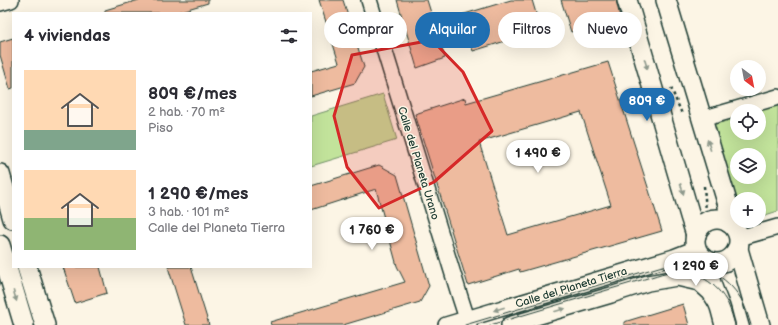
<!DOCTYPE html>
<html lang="es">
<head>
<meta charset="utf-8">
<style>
	:root { --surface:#fff; --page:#f2f2f3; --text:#2b2b33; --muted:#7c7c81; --accent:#1f6fb2 }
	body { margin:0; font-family:"Balsamiq Sans",sans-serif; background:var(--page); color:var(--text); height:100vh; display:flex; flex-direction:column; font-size:15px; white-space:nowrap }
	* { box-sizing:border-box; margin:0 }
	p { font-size:13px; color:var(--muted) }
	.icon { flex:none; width:22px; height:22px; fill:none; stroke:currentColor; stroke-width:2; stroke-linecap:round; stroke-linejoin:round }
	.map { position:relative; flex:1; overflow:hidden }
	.sheet { position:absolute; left:12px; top:12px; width:300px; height:256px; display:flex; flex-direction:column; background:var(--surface); border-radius:0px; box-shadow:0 4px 16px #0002 }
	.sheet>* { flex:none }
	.hud { position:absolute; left:324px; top:12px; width:380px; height:36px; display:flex; gap:8px }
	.needle { width:26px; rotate:148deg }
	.controls { position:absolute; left:730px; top:60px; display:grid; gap:8px }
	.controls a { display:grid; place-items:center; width:36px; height:36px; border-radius:50%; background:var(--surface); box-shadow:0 4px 16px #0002; font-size:20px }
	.price { position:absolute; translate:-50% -34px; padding:0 9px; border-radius:14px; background:#fff; color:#222; font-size:13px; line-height:26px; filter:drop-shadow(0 1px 2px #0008) }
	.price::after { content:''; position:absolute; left:50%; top:24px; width:12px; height:9px; margin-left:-6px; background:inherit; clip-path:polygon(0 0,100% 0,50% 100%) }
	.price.on { background:var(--accent); color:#fff }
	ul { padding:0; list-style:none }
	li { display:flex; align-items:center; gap:12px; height:100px; padding:0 12px }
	li span { display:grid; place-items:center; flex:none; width:112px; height:80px; border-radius:0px; color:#555 }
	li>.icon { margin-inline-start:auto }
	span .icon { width:48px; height:48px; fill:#fffc; stroke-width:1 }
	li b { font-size:17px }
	h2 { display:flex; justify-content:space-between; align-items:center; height:48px; padding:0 12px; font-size:17px }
	.pill { padding:0 14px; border-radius:18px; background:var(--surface); box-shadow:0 4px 16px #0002; font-size:14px; line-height:36px }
	.pill.on { background:var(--accent); color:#fff }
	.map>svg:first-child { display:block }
	.green { fill:#c2e39b; stroke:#709068; fill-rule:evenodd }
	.building { fill:#eebb9f; stroke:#1f3d34; fill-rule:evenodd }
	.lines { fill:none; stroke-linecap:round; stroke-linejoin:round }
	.minor-casing { stroke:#1f3d34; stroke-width:18 }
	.tertiary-casing { stroke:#1f3d34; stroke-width:22 }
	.path { stroke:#1f3d34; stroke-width:2.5; stroke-dasharray:3 3; stroke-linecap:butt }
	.minor { stroke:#fcf5e5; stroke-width:15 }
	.tertiary { stroke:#fcf5e5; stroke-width:19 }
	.tram { stroke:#1f3d34; stroke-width:1 }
	.oneway { fill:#8e998c }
	.marked { fill:#d62828; fill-opacity:0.2; stroke:#d62828; stroke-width:3; stroke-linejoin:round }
	.labels { text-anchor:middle; stroke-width:3; stroke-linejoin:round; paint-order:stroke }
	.street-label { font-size:11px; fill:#1f3d34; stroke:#fcf5e5 }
</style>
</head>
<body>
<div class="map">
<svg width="778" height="325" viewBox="0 0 778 325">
	<rect width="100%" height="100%" fill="#fcf5e5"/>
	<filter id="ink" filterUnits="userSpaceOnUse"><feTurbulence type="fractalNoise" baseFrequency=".025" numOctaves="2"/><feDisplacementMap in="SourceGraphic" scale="8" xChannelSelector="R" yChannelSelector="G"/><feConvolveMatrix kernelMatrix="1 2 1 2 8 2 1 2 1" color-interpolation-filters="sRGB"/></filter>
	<g filter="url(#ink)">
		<!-- green -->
		<g class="green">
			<path d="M383 94 397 140 311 166V116Z"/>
			<path d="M778 104V211L759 217V199H737V217L709 123 737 115V133H759V111H753ZM737 155H759V177H737Z"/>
		</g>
		<!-- building -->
		<g class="building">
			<path d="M139 0H208V3L174 13H105V10Z"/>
			<path d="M319 0H343L364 67 355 83 311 96V71L339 63Z"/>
			<path d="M397 0H427L445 58 417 68Z"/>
			<path d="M511 0H532L541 30 473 51 461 15Z"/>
			<path d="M561 0H616L620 17 571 32Z"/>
			<path d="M13 38V88L10 89 0 55V42Z"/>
			<path d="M608 62 662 231 520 272 519 269 468 285 415 114 465 98 466 103ZM581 112 611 205 508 235 479 142Z"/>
			<path d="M379 165 397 175 429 286 420 302 343 325H271L270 322 405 282 397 266 376 189 311 210V186Z"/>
			<path d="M63 267H100L107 293 75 303Z"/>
			<path d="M168 267H191L209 325H186Z"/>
			<path d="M683 304 689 325H624V322Z"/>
		</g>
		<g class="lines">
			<defs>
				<g id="minor">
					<path d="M369 0 460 297 469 325"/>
					<path d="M0 3 11 0"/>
					<path d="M702 119 778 97"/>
					<path d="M739 238 778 227"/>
					<path d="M446 325 674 257 697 248"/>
					<path d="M509 325 611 295 648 283 677 278 699 283 710 293 715 301"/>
				</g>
				<g id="tertiary">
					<path d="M627 0 690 216 696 235"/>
					<path d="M666 0 728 205 729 223"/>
					<path d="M0 174 13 219"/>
					<circle cx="717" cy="241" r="22"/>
					<path d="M0 245 24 325"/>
					<path d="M738 249 760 325"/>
					<path d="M708 261C707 277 714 292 720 307 722 313 723 319 725 325"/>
					<path d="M27 267 45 325"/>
				</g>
			</defs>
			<!-- minor casing -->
			<use href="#minor" class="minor-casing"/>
			<!-- tertiary casing -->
			<use href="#tertiary" class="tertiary-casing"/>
			<!-- path -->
			<g class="path">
				<path d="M671 88 682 114"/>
				<path d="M704 186 706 211"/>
			</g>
			<!-- minor -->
			<use href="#minor" class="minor"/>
			<!-- tertiary -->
			<use href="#tertiary" class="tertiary"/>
			<!-- tram -->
			<g class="tram">
				<path d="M465 325 659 267C664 266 670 264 675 264 701 262 727 276 741 299 746 307 748 316 751 325"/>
				<path d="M490 325 651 277C658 275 665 272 672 272 697 270 717 283 728 304 731 311 733 318 735 325"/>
			</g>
		</g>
		<!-- one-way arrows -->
		<defs><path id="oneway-solid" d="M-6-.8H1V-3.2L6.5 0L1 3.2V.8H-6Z"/></defs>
		<g class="oneway">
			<use href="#oneway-solid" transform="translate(646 64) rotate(73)"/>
			<use href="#oneway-solid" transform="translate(709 145) rotate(-107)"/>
			<use href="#oneway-solid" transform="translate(682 189) rotate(74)"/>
			<use href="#oneway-solid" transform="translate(15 296) rotate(73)"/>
			<use href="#oneway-solid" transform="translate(499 309) rotate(163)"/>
			<use href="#oneway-solid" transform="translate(560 310) rotate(-16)"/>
		</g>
	</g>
	<!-- marked area -->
	<path class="marked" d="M432 40 463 72 492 131 434 182 379 208 347 167 334 116 352 55Z"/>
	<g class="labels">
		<!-- street labels -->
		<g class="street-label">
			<text transform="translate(419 163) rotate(73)" y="4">Calle del Planeta Urano</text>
			<text transform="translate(571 287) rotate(-17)" y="4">Calle del Planeta Tierra</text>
		</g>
	</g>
</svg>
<div class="controls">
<a><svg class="needle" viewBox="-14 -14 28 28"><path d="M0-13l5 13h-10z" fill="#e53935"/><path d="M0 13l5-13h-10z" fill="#7c7c81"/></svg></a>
<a><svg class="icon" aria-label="locate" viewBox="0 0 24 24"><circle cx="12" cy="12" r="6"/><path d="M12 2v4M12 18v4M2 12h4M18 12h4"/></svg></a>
<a><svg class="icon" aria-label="layers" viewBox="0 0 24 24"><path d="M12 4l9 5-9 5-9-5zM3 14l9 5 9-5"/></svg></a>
<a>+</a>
</div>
<b class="price on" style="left:647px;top:122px">809 €</b>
<b class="price" style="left:538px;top:174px">1 490 €</b>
<b class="price" style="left:372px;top:251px">1 760 €</b>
<b class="price" style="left:696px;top:287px">1 290 €</b>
<div class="hud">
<a class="pill">Comprar</a>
<a class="pill on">Alquilar</a>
<a class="pill">Filtros</a>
<a class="pill">Nuevo</a>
</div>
<section class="sheet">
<h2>4 viviendas<svg class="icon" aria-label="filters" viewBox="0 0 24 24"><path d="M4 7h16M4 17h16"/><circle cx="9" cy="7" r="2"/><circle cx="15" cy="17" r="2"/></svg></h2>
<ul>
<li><span style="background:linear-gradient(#ffd9b3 75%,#7fa58c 0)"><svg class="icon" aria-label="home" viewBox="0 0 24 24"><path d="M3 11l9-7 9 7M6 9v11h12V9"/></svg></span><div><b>809 €/mes</b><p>2 hab. · 70 m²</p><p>Piso</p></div></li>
<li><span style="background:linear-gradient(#ffd9b3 60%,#8fb573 0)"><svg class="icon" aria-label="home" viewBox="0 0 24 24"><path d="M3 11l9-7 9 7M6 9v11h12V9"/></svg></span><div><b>1 290 €/mes</b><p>3 hab. · 101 m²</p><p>Calle del Planeta Tierra</p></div></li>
</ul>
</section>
</div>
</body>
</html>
